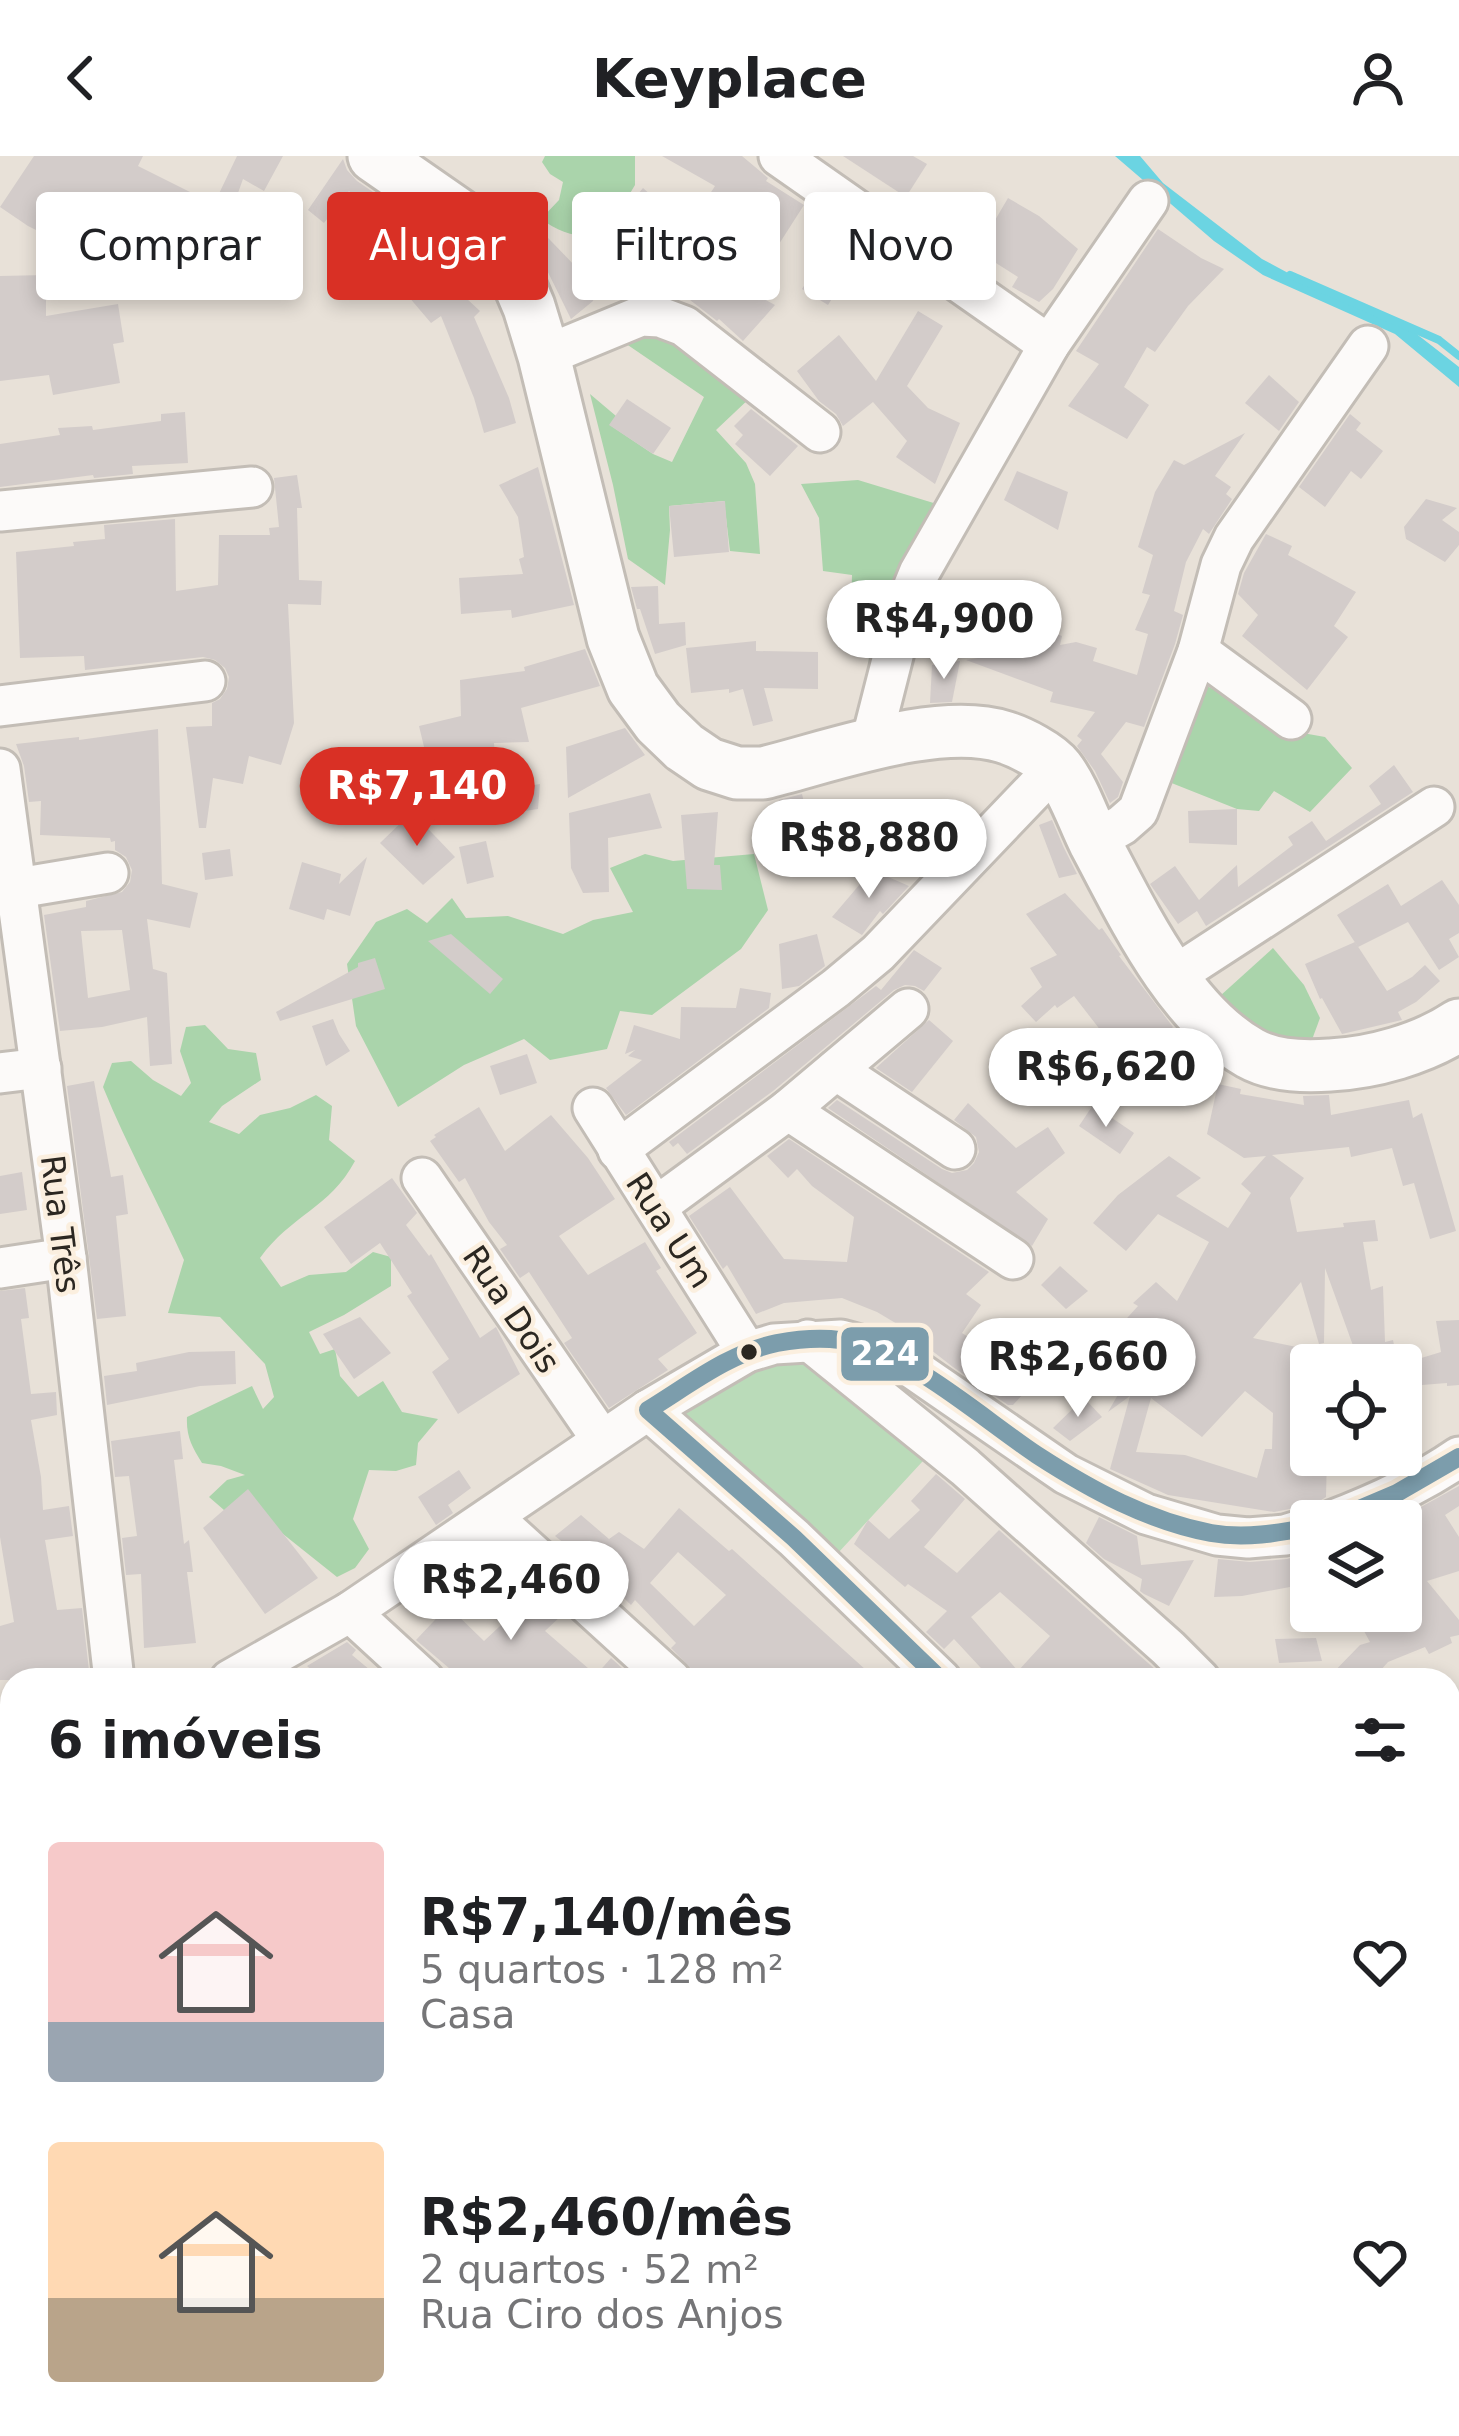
<!DOCTYPE html>
<html lang="pt">
<head>
<meta charset="utf-8">
<style>
	:root { --surface:#fff; --page:#f6f6f6; --text:#202124; --muted:#757577; --accent:#d93025 }
	body { margin:0; font-family:"DejaVu Sans",sans-serif; background:var(--page); color:var(--text); height:100vh; display:flex; flex-direction:column; font-size:45px; white-space:nowrap }
	* { box-sizing:border-box; margin:0 }
	p { font-size:39px; color:var(--muted) }
	.icon { flex:none; width:66px; height:66px; fill:none; stroke:currentColor; stroke-width:2; stroke-linecap:round; stroke-linejoin:round }
	.map { position:relative; flex:1; overflow:hidden }
	.drawer { position:absolute; left:0px; top:1512px; width:1461px; height:768px; display:flex; flex-direction:column; background:var(--surface); border-radius:36px 36px 0 0; box-shadow:0 6px 18px #0003 }
	.drawer>* { flex:none }
	.hud { position:absolute; left:36px; top:36px; width:1389px; height:108px; display:flex; gap:24px }
	.tools { position:absolute; left:1290px; top:1188px; display:grid; gap:24px }
	.tools a { display:grid; place-items:center; width:132px; height:132px; border-radius:12px; background:var(--surface); box-shadow:0 6px 18px #0003; font-size:60px }
	.price { position:absolute; translate:-50% -102px; padding:0 27px; border-radius:42px; background:#fff; color:#222; font-size:39px; line-height:78px; filter:drop-shadow(0 3px 6px #0008) }
	.price::after { content:''; position:absolute; left:50%; top:72px; width:36px; height:27px; margin-left:-18px; background:inherit; clip-path:polygon(0 0,100% 0,50% 100%) }
	.price.active { background:var(--accent); color:#fff }
	ul { padding:0; list-style:none }
	li { display:flex; align-items:center; gap:36px; height:300px; padding:0 48px }
	li span { display:grid; place-items:center; flex:none; width:336px; height:240px; border-radius:12px; color:#555 }
	li>.icon { margin-inline-start:auto }
	span .icon { width:144px; height:144px; fill:#fffc; stroke-width:1 }
	li b { font-size:51px }
	h2 { display:flex; justify-content:space-between; align-items:center; height:144px; padding:0 48px; font-size:51px }
	.tag { padding:0 42px; border-radius:12px; background:var(--surface); box-shadow:0 6px 18px #0003; font-size:42px; line-height:108px }
	.tag.active { background:var(--accent); color:#fff }
	header { display:flex; justify-content:space-between; align-items:center; height:156px; padding:0 48px; background:var(--surface); font-size:54px; font-weight:700 }
	.map>svg:first-child { display:block }
	.green { fill:#badbb9 }
	.forest { fill:#aad4ab }
	.water { fill:#6bd4e2 }
	.lines { fill:none; stroke-linecap:round; stroke-linejoin:round }
	.stream { stroke:#6bd4e2; stroke-width:8 }
	.building { fill:#d3ccca; fill-rule:evenodd }
	.minor-casing { stroke:#c3bdb6; stroke-width:45 }
	.major-casing { stroke:#c3bdb6; stroke-width:57 }
	.minor { stroke:#fcfaf9; stroke-width:39 }
	.major { stroke:#fcfaf9; stroke-width:51 }
	.bus-1-casing { stroke:#fbefdf; stroke-width:27 }
	.bus-1 { stroke:#7c9dac; stroke-width:18 }
	.bus-dot { fill:#2b2721; stroke:#fbefdf; stroke-width:4.5 }
	.labels { text-anchor:middle; stroke-width:9; stroke-linejoin:round; paint-order:stroke }
	.street-label { font-size:33px; fill:#2b2721; stroke:#fbefdf }
	.line-badge { stroke:#fbefdf; stroke-width:4.5 }
	.badge-label { font-size:33px; text-anchor:middle; font-weight:bold; fill:#fff }
</style>
</head>
<body>
<header><svg class="icon" aria-label="back" viewBox="0 0 24 24"><path d="M15 5l-7 7 7 7"/></svg>Keyplace<svg class="icon" aria-label="person" viewBox="0 0 24 24"><circle cx="12" cy="8" r="4"/><path d="M4 21q1-7 8-7t8 7"/></svg></header>
<div class="map">
<svg width="1459" height="2280" viewBox="0 0 1459 2280">
	<rect width="100%" height="100%" fill="#e8e1d8"/>
	<!-- green -->
	<path class="green" d="M800 1191 934 1293 838 1397 683 1264 679 1251C693 1243 707 1234 721 1227 748 1214 776 1210 800 1191Z"/>
	<!-- forest -->
	<g class="forest">
		<path d="M545 0H635V29L620 54 618 73C592 87 564 80 541 63L559 44 563 26 550 18 542 6Z"/>
		<path d="M649 169 752 240 716 274 746 307 755 328 760 398 730 395 724 345 669 350 670 374 665 429 628 403 613 329 590 238 616 260 610 269 653 298 672 306 704 241 619 183Z"/>
		<path d="M858 324 950 352 867 567 869 495 850 491 852 419 823 415 819 362 801 328Z"/>
		<path d="M1207 530 1297 576 1325 581 1352 612 1310 656 1274 635 1259 655 1237 653 1169 626Z"/>
		<path d="M645 698 673 705 754 698 768 754 741 793 652 859 620 855 607 893 550 904 524 883 464 909 398 951 356 870 347 808 376 766 407 753 427 767 452 742 466 762 508 760 563 778 593 764 633 756 610 712Z"/>
		<path d="M1273 792 1304 829 1320 862 1303 908 1271 903 1220 840Z"/>
		<path d="M205 869 228 893 256 897 261 924 222 950 209 966 239 978 260 959 290 952 316 939 332 950 329 984 355 1005C330 1052 291 1059 260 1102L281 1131 309 1119 346 1116 373 1096 391 1101V1130L344 1159 309 1176 320 1198 335 1193 340 1220 358 1241 383 1225 402 1256 438 1263 418 1287 416 1309 396 1315 369 1314 353 1363 369 1393 355 1412 337 1421 283 1378 224 1354 209 1341 227 1324 245 1319 221 1310 202 1307C192 1291 186 1280 187 1261L252 1230 263 1253 274 1241 265 1208 220 1161 168 1157 184 1104C158 1046 127 990 103 931L112 907 131 905 153 924 181 940 191 927 180 895 186 871Z"/>
	</g>
	<!-- water -->
	<path class="water" d="M1115 0H1140L1163 27 1262 103 1316 132 1400 165 1459 211V231L1395 178 1263 119 1214 85Z"/>
	<g class="lines">
		<!-- stream -->
		<path class="stream" d="M1290 119 1439 184 1459 200"/>
	</g>
	<!-- building -->
	<g class="building">
		<path d="M34 0H143L138 10 214 48 237 0H283L264 35 243 23 210 115 187 107 143 84 122 117 28 70 0 51Z"/>
		<path d="M662 0H742L768 22 766 25 804 49 779 88 741 64 711 111 751 140 753 137 775 149 743 185 719 163 717 165 712 161 650 113 632 132 603 106 643 62 628 50 643 32 688 72 715 30Z"/>
		<path d="M843 0H913L927 8 906 41Z"/>
		<path d="M343 3 347 14 357 25 458 95 485 129 466 142 480 155 474 161 509 242 516 267 484 277 474 242 441 160 431 167 391 120 375 137 348 110 383 73 349 35 324 67 308 54Z"/>
		<path d="M1008 42 1039 60 1078 93 1053 133 1039 146 1012 131 1018 121 977 95Z"/>
		<path d="M523 56 578 113 581 110 600 125 593 145 571 163 539 98 520 76 526 71 519 59Z"/>
		<path d="M1158 73 1201 102 1224 113 1188 150 1155 196 1147 191 1124 231 1149 249 1127 283 1068 250 1099 208 1076 195Z"/>
		<path d="M837 75 898 115 884 133 852 110 828 149 802 133Z"/>
		<path d="M46 119V160L118 148 124 186 113 188 120 227 53 239 49 219 0 225V120Z"/>
		<path d="M918 155 943 170 907 230 928 252 960 267 935 328 896 301 907 285 873 246 843 270 836 258 819 245 797 215 839 179 876 225Z"/>
		<path d="M1269 219 1299 246 1279 275 1245 247Z"/>
		<path d="M627 243 671 272 653 298 609 269Z"/>
		<path d="M751 253 798 290 770 320 735 288 743 279 734 270Z"/>
		<path d="M185 256 188 307 132 310 133 318 94 322 93 319 0 331V288L60 279 58 272 92 270 93 274 161 265V258Z"/>
		<path d="M1350 258 1361 267 1356 274 1383 295 1361 323 1351 315 1325 351 1299 331Z"/>
		<path d="M1245 277 1215 320 1231 331 1226 338 1232 343 1209 378 1203 373 1186 406 1174 455 1183 459 1175 488 1144 571 1126 566 1101 598 1123 626 1118 641 1110 647 1095 615 1077 590 1082 584 1077 580 1095 556 1050 546 1053 536 966 504 1043 491 948 464 962 432 992 446 989 453 1062 480 1060 489 1076 486 1097 492 1093 505 1137 519 1148 478 1135 474 1150 439 1142 437 1153 399 1138 391 1155 336 1174 304 1184 309Z"/>
		<path d="M538 311 574 449 512 462 511 454 461 458 459 422 523 418 519 403 524 401 518 361 499 329Z"/>
		<path d="M1017 315 1068 336 1058 374 1004 344Z"/>
		<path d="M297 319 302 352H297L299 424 322 425 321 449 288 448 294 567 281 609 249 600 243 628 213 622 206 672H199L186 571 212 570V547L220 543 227 533 229 521 225 512 215 504 203 501 85 514 84 500 20 502 16 396 74 390 73 386 105 383 104 369 175 363 176 435 218 429 219 379H270L269 372 279 371 274 322Z"/>
		<path d="M1426 343 1457 352 1442 364 1459 376V389L1445 406 1406 383 1404 371Z"/>
		<path d="M725 345 729 396 674 401 669 350Z"/>
		<path d="M1266 378 1292 390 1288 399 1356 436 1334 470 1348 481 1307 534 1242 480 1258 459 1238 438 1244 417Z"/>
		<path d="M658 430 659 468 685 466 686 489 655 498 640 453H637L631 431Z"/>
		<path d="M756 485V495L818 496V533L764 532 773 565 753 570 743 533 729 537V533L691 537 686 492Z"/>
		<path d="M585 493 600 530 521 552 529 586 494 587 498 635 540 628 538 653 491 660 488 638 427 643 428 647 407 653 405 644 392 645 390 635 432 624 419 570 461 560 460 524 525 515 524 511Z"/>
		<path d="M960 505 952 546 930 547 932 509Z"/>
		<path d="M625 572 645 599 568 642 566 591Z"/>
		<path d="M158 573 162 728 198 737 190 772 147 763 153 813 167 817 172 908 150 910 147 861 102 871 60 875 44 759 86 751V745L122 736 130 726 132 714 126 701 115 694V685L111 686 110 682 40 679 41 645 29 646 24 610 16 588 79 581V584ZM122 774 130 834 88 842 81 775Z"/>
		<path d="M1394 609 1413 636 1206 770 1197 755 1178 768 1150 728 1175 710 1199 744 1237 709 1238 731 1293 689 1288 681 1312 665 1326 685 1381 648 1369 630Z"/>
		<path d="M330 621 354 624 349 655 326 652Z"/>
		<path d="M650 637 662 672 608 682 609 736 583 737 571 712 569 657Z"/>
		<path d="M802 638 805 651 800 653 812 685 804 688 808 703 785 710 772 670 784 666 779 644Z"/>
		<path d="M864 643H890V650L938 648 939 684 933 693 887 696 892 691H864Z"/>
		<path d="M1237 653V689L1189 687 1188 655Z"/>
		<path d="M412 656 455 701 423 729 380 687Z"/>
		<path d="M718 656 714 709H720L722 734 687 733 681 659Z"/>
		<path d="M1052 664 1063 690 1077 718 1059 722 1039 669Z"/>
		<path d="M486 685 494 721 467 728 459 691Z"/>
		<path d="M230 693 233 720 205 724 202 697Z"/>
		<path d="M367 701 350 760 327 753 324 764 289 753 302 706 341 718 339 728Z"/>
		<path d="M872 714 909 730 883 758 880 755 862 779 832 761Z"/>
		<path d="M1442 724 1459 749V777L1449 783 1459 801 1439 814 1408 766 1358 791 1337 759 1388 728 1401 750Z"/>
		<path d="M1065 737 1099 774 1102 772 1121 799 1119 800 1173 871 1156 885 1180 909 1158 931 1131 903 1114 917 1095 894 1108 884 1074 840 1057 852 1055 849 1036 866 1021 850 1042 831 1030 812 1057 799 1026 758Z"/>
		<path d="M451 778 503 823 490 838 428 785Z"/>
		<path d="M817 778 825 810 799 830 782 833 779 788Z"/>
		<path d="M1355 786 1387 835 1412 821 1425 809 1440 825 1416 846 1398 856 1402 864 1342 878 1322 842 1320 843 1305 808Z"/>
		<path d="M914 794 942 812 924 835 915 830 905 829 894 834 773 935 687 998 678 987 673 991 669 986 876 830 881 834Z"/>
		<path d="M375 802 385 833 280 865 276 856 358 811V807Z"/>
		<path d="M740 832 771 837 769 852 626 959 606 932 642 904 628 900 635 894 625 898 634 869 680 883 681 851 736 852Z"/>
		<path d="M333 863 339 878 350 895 326 910 312 870Z"/>
		<path d="M929 864 953 885 912 936 876 912Z"/>
		<path d="M527 898 537 927 500 939 490 910Z"/>
		<path d="M94 925 111 1021 123 1019 128 1058 116 1060 126 1160 97 1163 67 930Z"/>
		<path d="M1218 928 1241 933 1240 938 1304 949 1303 940 1329 939 1331 959 1409 944 1413 962 1422 957 1456 1075 1430 1083 1414 1027 1403 1030 1392 992 1351 1001 1349 991 1272 999 1304 1022 1290 1042 1297 1076 1344 1071 1343 1067 1375 1064 1378 1085 1363 1086 1371 1134 1383 1130 1385 1186 1393 1184 1398 1209H1360L1325 1112 1324 1187 1319 1188 1301 1126 1253 1182 1311 1194V1299H1327L1326 1341 1315 1348 1274 1356 1168 1339 1110 1313 1130 1240 1108 1256 1135 1209 1109 1182 1138 1150 1133 1147 1156 1126 1177 1145 1209 1086 1158 1058 1126 1095 1093 1067 1118 1039 1169 1000 1201 1022 1176 1040 1228 1072 1251 1037 1241 1028 1266 1000 1244 1002 1207 978ZM1245 1235 1273 1257 1272 1293H1265L1257 1322 1185 1299 1136 1296 1151 1242 1202 1281Z"/>
		<path d="M837 944 942 1013 952 1017 967 1014 974 1007 979 996 976 981 954 964 968 947 1016 992 1048 971 1065 997 1016 1036 1048 1063 1032 1090 828 952Z"/>
		<path d="M1093 949 1134 977 1120 998 1079 970Z"/>
		<path d="M479 951 505 995 551 959 588 1002 615 1043 559 1080 588 1119 645 1086 661 1112 656 1115 697 1177 658 1203 668 1214 609 1252 564 1187 572 1182 529 1116 520 1122 500 1093 507 1089 489 1066 465 1022 459 1026 430 985 436 981 434 979Z"/>
		<path d="M789 983 989 1116 966 1138 981 1149 962 1177 976 1186 972 1194 978 1187 1034 1226 1013 1249H1008L953 1211 922 1187 924 1184 877 1156 842 1142 784 1147 756 1158 727 1109 723 1113 689 1060 730 1031 784 1103 847 1106 854 1061 812 1030 797 1013 788 1022 767 1000Z"/>
		<path d="M22 1016 27 1054 0 1058V1020Z"/>
		<path d="M392 1022 417 1057 406 1069 429 1100 431 1098 480 1182 496 1171 520 1218 458 1258 432 1216 449 1203 407 1140 412 1137 380 1087 351 1108 324 1071Z"/>
		<path d="M1060 1110 1088 1135 1066 1153 1041 1129Z"/>
		<path d="M25 1132 29 1162 21 1163 31 1238 56 1236 57 1259 31 1264 41 1321 43 1354 69 1350 73 1380 45 1384 57 1454 82 1452 90 1524H0V1470L14 1466 0 1381V1135Z"/>
		<path d="M360 1161 391 1197 354 1223 323 1178Z"/>
		<path d="M1459 1164V1229L1447 1230V1227L1422 1229 1418 1203 1441 1196 1436 1165Z"/>
		<path d="M235 1195 236 1228 200 1230 107 1249 104 1220 137 1215 136 1207 189 1196Z"/>
		<path d="M1084 1242 1102 1261 1070 1285 1053 1272Z"/>
		<path d="M180 1275 183 1303 174 1304 184 1388 189 1384 193 1416H187L196 1487 144 1492 141 1418 126 1419 122 1382 137 1380 129 1320 115 1321 111 1285Z"/>
		<path d="M459 1314 471 1332 448 1349 453 1357 436 1369 418 1341Z"/>
		<path d="M936 1318 965 1343 924 1391 957 1417 999 1374 1157 1515 1147 1524H992L954 1483 944 1493 926 1476 947 1455 908 1428 905 1431 854 1388 868 1364 889 1383 920 1354 911 1345ZM1000 1436 1050 1480 1018 1515 971 1461Z"/>
		<path d="M1459 1330V1350L1445 1359 1459 1381V1415L1427 1425 1459 1464V1479L1450 1481 1452 1487 1429 1498 1425 1491 1388 1506 1372 1524H1326L1360 1489 1370 1486 1353 1455H1401V1362Z"/>
		<path d="M248 1333 318 1422 265 1458 203 1372Z"/>
		<path d="M679 1352 729 1395 732 1393 877 1524H702L671 1492 676 1487 635 1444 631 1449 583 1402 555 1380 581 1359 609 1383 619 1376 644 1393ZM678 1396 726 1439 694 1470 650 1427Z"/>
		<path d="M1099 1361 1137 1380 1141 1409 1194 1404 1169 1450 1144 1438 1140 1435 1142 1423 1104 1403 1086 1387Z"/>
		<path d="M1311 1396V1427L1242 1440 1214 1441 1218 1403 1250 1406 1287 1403Z"/>
		<path d="M511 1414 562 1459 545 1475 596 1519 611 1502 635 1524H463L416 1484 448 1450 484 1485 515 1456 488 1432Z"/>
		<path d="M1316 1482 1322 1505 1279 1507 1275 1483Z"/>
		<path d="M347 1486 356 1494 352 1499 382 1524H323L307 1510Z"/>
	</g>
	<g class="lines">
		<defs>
			<g id="minor">
				<path d="M779 0 1049 189"/>
				<path d="M544 200 641 160 660 161 684 170 820 276"/>
				<path d="M0 355 252 331"/>
				<path d="M1198 495 1291 563"/>
				<path d="M0 550 205 525"/>
				<path d="M870 590 906 449 919 417 1049 189 1148 45"/>
				<path d="M0 613 66 1102 114 1524"/>
				<path d="M1094 685 1122 669 1138 655 1198 495 1221 409 1234 382 1368 190"/>
				<path d="M0 735 108 717"/>
				<path d="M1171 822 1434 651"/>
				<path d="M836 914 955 993"/>
				<path d="M0 917 41 912"/>
				<path d="M593 952 747 1196"/>
				<path d="M788 954 1013 1103"/>
				<path d="M618 994 836 832 878 797 1057 610"/>
				<path d="M422 1022 602 1284"/>
				<path d="M657 1050 788 954 908 853"/>
				<path d="M0 1112 66 1102"/>
				<path d="M808 1184 965 1311 1168 1492 1200 1524"/>
				<path d="M648 1254 794 1382 941 1524"/>
				<path d="M492 1361 671 1524"/>
				<path d="M1331 1365C1376 1348 1420 1328 1459 1301"/>
				<path d="M350 1456 424 1524"/>
				<path d="M230 1524 350 1456 648 1254 747 1196 774 1188 841 1184 878 1194 912 1212 1066 1318 1146 1358 1217 1379 1248 1382 1285 1379 1311 1371"/>
				<path d="M0 1570 12 1568"/>
				<path d="M0 1631 12 1642"/>
				<path d="M1449 1713 1459 1706"/>
				<path d="M1449 1771 1459 1780"/>
				<path d="M0 1866 12 1877"/>
				<path d="M1449 1965 1459 1954"/>
				<path d="M1449 2016 1459 2026"/>
				<path d="M0 2040 12 2033"/>
				<path d="M0 2088 12 2098"/>
				<path d="M1449 2150 1459 2140"/>
				<path d="M0 2162 12 2149"/>
				<path d="M964 2268 977 2280"/>
				<path d="M1242 2268 1255 2280"/>
				<path d="M123 2280 134 2268"/>
				<path d="M368 2280 379 2268"/>
				<path d="M610 2280 621 2268"/>
				<path d="M840 2280 851 2268"/>
				<path d="M1328 2280 1338 2268"/>
			</g>
			<path id="major" d="M374 0 479 73 515 118 529 151 544 200 613 482 633 532 658 566 684 591 709 608 737 617H763C829 601 939 560 1004 581 1020 586 1048 600 1058 613 1074 634 1083 663 1095 687 1133 758 1178 856 1250 897 1273 910 1303 911 1330 909 1372 907 1423 893 1459 869"/>
		</defs>
		<!-- minor casing -->
		<use href="#minor" class="minor-casing"/>
		<!-- major casing -->
		<use href="#major" class="major-casing"/>
		<!-- minor -->
		<use href="#minor" class="minor"/>
		<!-- major -->
		<use href="#major" class="major"/>
		<defs>
			<g id="bus-1">
				<path d="M1331 1365 1397 1337 1459 1301"/>
				<path d="M941 1524 794 1382 648 1254C689 1229 729 1197 777 1187 804 1182 833 1180 859 1188 917 1204 986 1265 1037 1299 1091 1334 1148 1365 1211 1377 1245 1383 1278 1377 1311 1371"/>
			</g>
		</defs>
		<!-- bus-1 casing -->
		<use href="#bus-1" class="bus-1-casing"/>
		<!-- bus-1 -->
		<use href="#bus-1" class="bus-1"/>
	</g>
	<!-- markers -->
	<circle class="bus-dot" cx="749" cy="1196" r="10"/>
	<g class="labels">
		<!-- street labels -->
		<g class="street-label">
			<text transform="translate(61 1068) rotate(83)" y="12">Rua Três</text>
			<text transform="translate(670 1074) rotate(57)" y="12">Rua Um</text>
			<text transform="translate(512 1153) rotate(56)" y="12">Rua Dois</text>
		</g>
	</g>
	<rect class="line-badge" x="839" y="1169" width="92" height="58" rx="12" fill="#7c9dac"/>
	<g class="badge-label">
		<text x="885" y="1209">224</text>
	</g>
</svg>
<div class="tools">
<a><svg class="icon" aria-label="locate" viewBox="0 0 24 24"><circle cx="12" cy="12" r="6"/><path d="M12 2v4M12 18v4M2 12h4M18 12h4"/></svg></a>
<a><svg class="icon" aria-label="layers" viewBox="0 0 24 24"><path d="M12 4l9 5-9 5-9-5zM3 14l9 5 9-5"/></svg></a>
</div>
<b class="price" style="left:944px;top:526px">R$4,900</b>
<b class="price active" style="left:417px;top:693px">R$7,140</b>
<b class="price" style="left:869px;top:745px">R$8,880</b>
<b class="price" style="left:1106px;top:974px">R$6,620</b>
<b class="price" style="left:1078px;top:1264px">R$2,660</b>
<b class="price" style="left:511px;top:1487px">R$2,460</b>
<div class="hud">
<a class="tag">Comprar</a>
<a class="tag active">Alugar</a>
<a class="tag">Filtros</a>
<a class="tag">Novo</a>
</div>
<section class="drawer">
<h2>6 imóveis<svg class="icon" aria-label="filters" viewBox="0 0 24 24"><path d="M4 7h16M4 17h16"/><circle cx="9" cy="7" r="2"/><circle cx="15" cy="17" r="2"/></svg></h2>
<ul>
<li><span style="background:linear-gradient(#f6c9c9 75%,#9aa5b1 0)"><svg class="icon" aria-label="home" viewBox="0 0 24 24"><path d="M3 11l9-7 9 7M6 9v11h12V9"/></svg></span><div><b>R$7,140/mês</b><p>5 quartos · 128 m²</p><p>Casa</p></div><svg class="icon" aria-label="heart" viewBox="0 0 24 24"><path d="M12 20l-8-8c-3-5 5-10 8-4 3-6 11-1 8 4z"/></svg></li>
<li><span style="background:linear-gradient(#ffd9b3 65%,#b9a48a 0)"><svg class="icon" aria-label="home" viewBox="0 0 24 24"><path d="M3 11l9-7 9 7M6 9v11h12V9"/></svg></span><div><b>R$2,460/mês</b><p>2 quartos · 52 m²</p><p>Rua Ciro dos Anjos</p></div><svg class="icon" aria-label="heart" viewBox="0 0 24 24"><path d="M12 20l-8-8c-3-5 5-10 8-4 3-6 11-1 8 4z"/></svg></li>
</ul>
</section>
</div>
</body>
</html>
